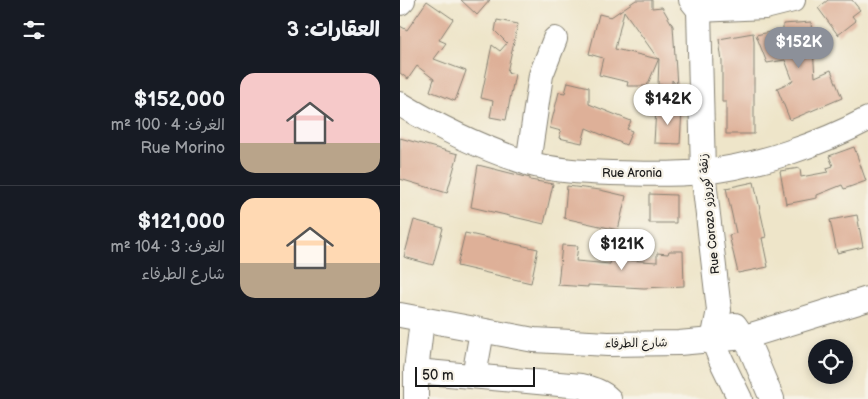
<!DOCTYPE html>
<html lang="ar">
<head>
<meta charset="utf-8">
<style>
	:root { --surface:#171b24; --page:#242831; --text:#f1f3f6; --muted:#9ea1a6; --line:#363941; --accent:#8c9099 }
	body { margin:0; font-family:"Balsamiq Sans","Playpen Sans Arabic",sans-serif; background:var(--page); color:var(--text); direction:rtl; height:100vh; display:flex; flex-direction:column; font-size:19px; white-space:nowrap }
	* { box-sizing:border-box; margin:0 }
	p { font-size:16px; color:var(--muted) }
	.icon { flex:none; width:28px; height:28px; fill:none; stroke:currentColor; stroke-width:2; stroke-linecap:round; stroke-linejoin:round }
	.map { position:relative; flex:1; overflow:hidden; direction:ltr }
	.details { display:flex; flex-direction:column; background:var(--surface); width:400px }
	.details>* { flex:none }
	.fabs { position:absolute; left:408px; top:339px; display:grid; gap:10px }
	.fabs a { display:grid; place-items:center; width:45px; height:45px; border-radius:50%; background:var(--surface); box-shadow:0 2px 8px #0003; font-size:25px }
	.scale { position:absolute; left:15px; bottom:12px; width:120px; box-sizing:border-box; padding-left:5px; border:2px solid #1c1c1c; border-top:0; font-size:14px; line-height:18px; white-space:nowrap; color:#1c1c1c; -webkit-text-stroke:4px #f7f3e8; paint-order:stroke }
	.price { position:absolute; translate:-50% -42px; padding:0 11px; border-radius:18px; background:#fff; color:#222; font-size:16px; line-height:32px; filter:drop-shadow(0 1px 2px #0008) }
	.price::after { content:''; position:absolute; left:50%; top:30px; width:15px; height:11px; margin-left:-8px; background:inherit; clip-path:polygon(0 0,100% 0,50% 100%) }
	.price.selected { background:var(--accent); color:#fff }
	ul { padding:0; list-style:none }
	li { display:flex; align-items:center; gap:15px; height:125px; padding:0 20px }
	li+li { border-top:1px solid var(--line) }
	li span { display:grid; place-items:center; flex:none; width:140px; height:100px; border-radius:15px; color:#555 }
	li>.icon { margin-inline-start:auto }
	span .icon { width:60px; height:60px; fill:#fffc; stroke-width:1 }
	li b { font-size:21px }
	h2 { display:flex; justify-content:space-between; align-items:center; height:60px; padding:0 20px; font-size:21px }
	main { display:flex; flex:1; min-height:0 }
	.map>svg:first-child { display:block }
	.building { fill:#deb098; fill-rule:evenodd }
	.lines { fill:none; stroke-linecap:round; stroke-linejoin:round }
	.minor-casing { stroke:#858072; stroke-width:26 }
	.minor { stroke:#fff; stroke-width:24 }
	.labels { text-anchor:middle; stroke-width:4.5; stroke-linejoin:round; paint-order:stroke }
	.street-label { font-size:12px; fill:#1c1c1c; stroke:#f7f3e8 }
</style>
</head>
<body>
<main>
<div class="map">
<svg width="468" height="399" viewBox="0 0 468 399">
	<rect width="100%" height="100%" fill="#f7f3e8"/>
	<filter id="ink" filterUnits="userSpaceOnUse"><feTurbulence type="fractalNoise" baseFrequency=".02" numOctaves="2"/><feDisplacementMap in="SourceGraphic" scale="10" xChannelSelector="R" yChannelSelector="G"/><feConvolveMatrix kernelMatrix="1 2 1 2 8 2 1 2 1" color-interpolation-filters="sRGB"/></filter>
	<filter id="wash" filterUnits="userSpaceOnUse"><feTurbulence type="fractalNoise" baseFrequency=".0096" numOctaves="4" result="noise"/><feDisplacementMap in="SourceGraphic" scale="20" xChannelSelector="R" yChannelSelector="G"/><feGaussianBlur stdDeviation="1.12" result="paint"/><feColorMatrix in="noise" values="0 0 0 0 0 0 0 0 0 0 0 0 0 0 0 0 0 1.4 0 .05"/><feComposite in="paint" operator="in"/></filter>
	<g filter="url(#wash)">
		<rect width="100%" height="100%" fill="#eee5c9"/>
		<g id="blocks">
			<!-- building -->
			<g class="building">
				<path d="M61 0H90L77 15Z"/>
				<path d="M236 0H252V8L262 7 273 26 277 86 272 80V85H258L259 58 247 86H227L228 82 199 75 203 58 189 54 199 14 211 17ZM224 11 258 59 215 49Z"/>
				<path d="M428 0H452L460 10 452 16 456 21 438 35 418 8Z"/>
				<path d="M27 1 53 19 39 40 46 43 34 59 66 71 55 101 30 91 34 79 17 66 8 79 0 73V26L7 30Z"/>
				<path d="M97 20 118 24 107 72 115 74 106 120 90 117 93 101 81 98 92 45 100 51 107 43 95 31Z"/>
				<path d="M411 22 415 77 431 70 442 98 390 120 377 88 393 81 385 60 367 63 356 35 383 29V24Z"/>
				<path d="M353 33 354 41V134H326V102H322V62L319 39Z"/>
				<path d="M168 82 189 87V104L231 121 227 129 232 131 226 145 186 128 182 143 159 138 161 131 150 128 159 92 165 93Z"/>
				<path d="M256 108 282 109 280 144 254 143Z"/>
				<path d="M0 138 58 154 47 193 0 179Z"/>
				<path d="M454 147 466 181 444 189 442 185 417 195V198L386 204 380 171 400 168 401 177 428 172 427 168 433 166 429 156Z"/>
				<path d="M78 165 130 178V180L153 184 144 224 71 207Z"/>
				<path d="M354 182 366 237 362 238 368 267 338 273 329 235 336 233 326 188Z"/>
				<path d="M167 186 200 190 226 196 218 230 164 218Z"/>
				<path d="M249 194 276 195V223H249Z"/>
				<path d="M457 215 463 247 437 253 430 220Z"/>
				<path d="M14 220 43 228 33 265 4 257Z"/>
				<path d="M65 233 138 249 131 283 57 266Z"/>
				<path d="M162 245 178 246 176 261 210 264 211 259 257 262V253L268 254 269 251H283L284 286 244 288 188 285V287L158 285Z"/>
			</g>
		</g>
	</g>
	<g filter="url(#ink)">
		<use href="#blocks" fill-opacity="0" stroke="#858072" stroke-width="1"/>
		<g class="lines">
			<defs>
				<g id="minor">
					<path d="M291 0 299 10 303 172 319 310 313 340 321 360 340 399"/>
					<path d="M0 3 3 0"/>
					<path d="M299 10 365 7 393 0"/>
					<path d="M0 104C40 128 83 149 128 163 155 171 183 172 211 173 241 174 272 175 302 172 355 167 421 144 468 119"/>
					<path d="M128 163 141 75 155 39"/>
					<path d="M0 315 134 340 208 344 279 343 345 337 468 299"/>
					<path d="M335 325 350 347 372 399"/>
					<path d="M16 371 181 386C192 389 201 391 209 399"/>
					<path d="M74 376 82 331"/>
					<path d="M16 399V371L22 320"/>
				</g>
			</defs>
			<!-- minor casing -->
			<use href="#minor" class="minor-casing"/>
			<!-- minor -->
			<use href="#minor" class="minor"/>
		</g>
	</g>
	<g class="labels">
		<!-- street labels -->
		<g class="street-label">
			<text x="232" y="177">Rue Aronia</text>
			<text transform="translate(309 214) rotate(-96)" y="4">Rue Corozo زنقة كوروزو</text>
			<text transform="translate(236 343) rotate(-1)" y="4">شارع الطرفاء</text>
		</g>
	</g>
</svg>
<div class="fabs">
<a><svg class="icon" aria-label="locate" viewBox="0 0 24 24"><circle cx="12" cy="12" r="6"/><path d="M12 2v4M12 18v4M2 12h4M18 12h4"/></svg></a>
</div>
<div class="scale">50 m</div>
<b class="price selected" style="left:399px;top:69px">$152K</b>
<b class="price" style="left:268px;top:126px">$142K</b>
<b class="price" style="left:222px;top:271px">$121K</b>
</div>
<section class="details">
<h2>العقارات: 3<svg class="icon" aria-label="filters" viewBox="0 0 24 24"><path d="M4 7h16M4 17h16"/><circle cx="9" cy="7" r="2"/><circle cx="15" cy="17" r="2"/></svg></h2>
<ul>
<li><span style="background:linear-gradient(#f6c9c9 70%,#b9a48a 0)"><svg class="icon" aria-label="home" viewBox="0 0 24 24"><path d="M3 11l9-7 9 7M6 9v11h12V9"/></svg></span><div><b>$152,000</b><p>الغرف: 4 · 100 m²</p><p>Rue Morino</p></div></li>
<li><span style="background:linear-gradient(#ffd9b3 65%,#b9a48a 0)"><svg class="icon" aria-label="home" viewBox="0 0 24 24"><path d="M3 11l9-7 9 7M6 9v11h12V9"/></svg></span><div><b>$121,000</b><p>الغرف: 3 · 104 m²</p><p>شارع الطرفاء</p></div></li>
</ul>
</section>
</main>
</body>
</html>
